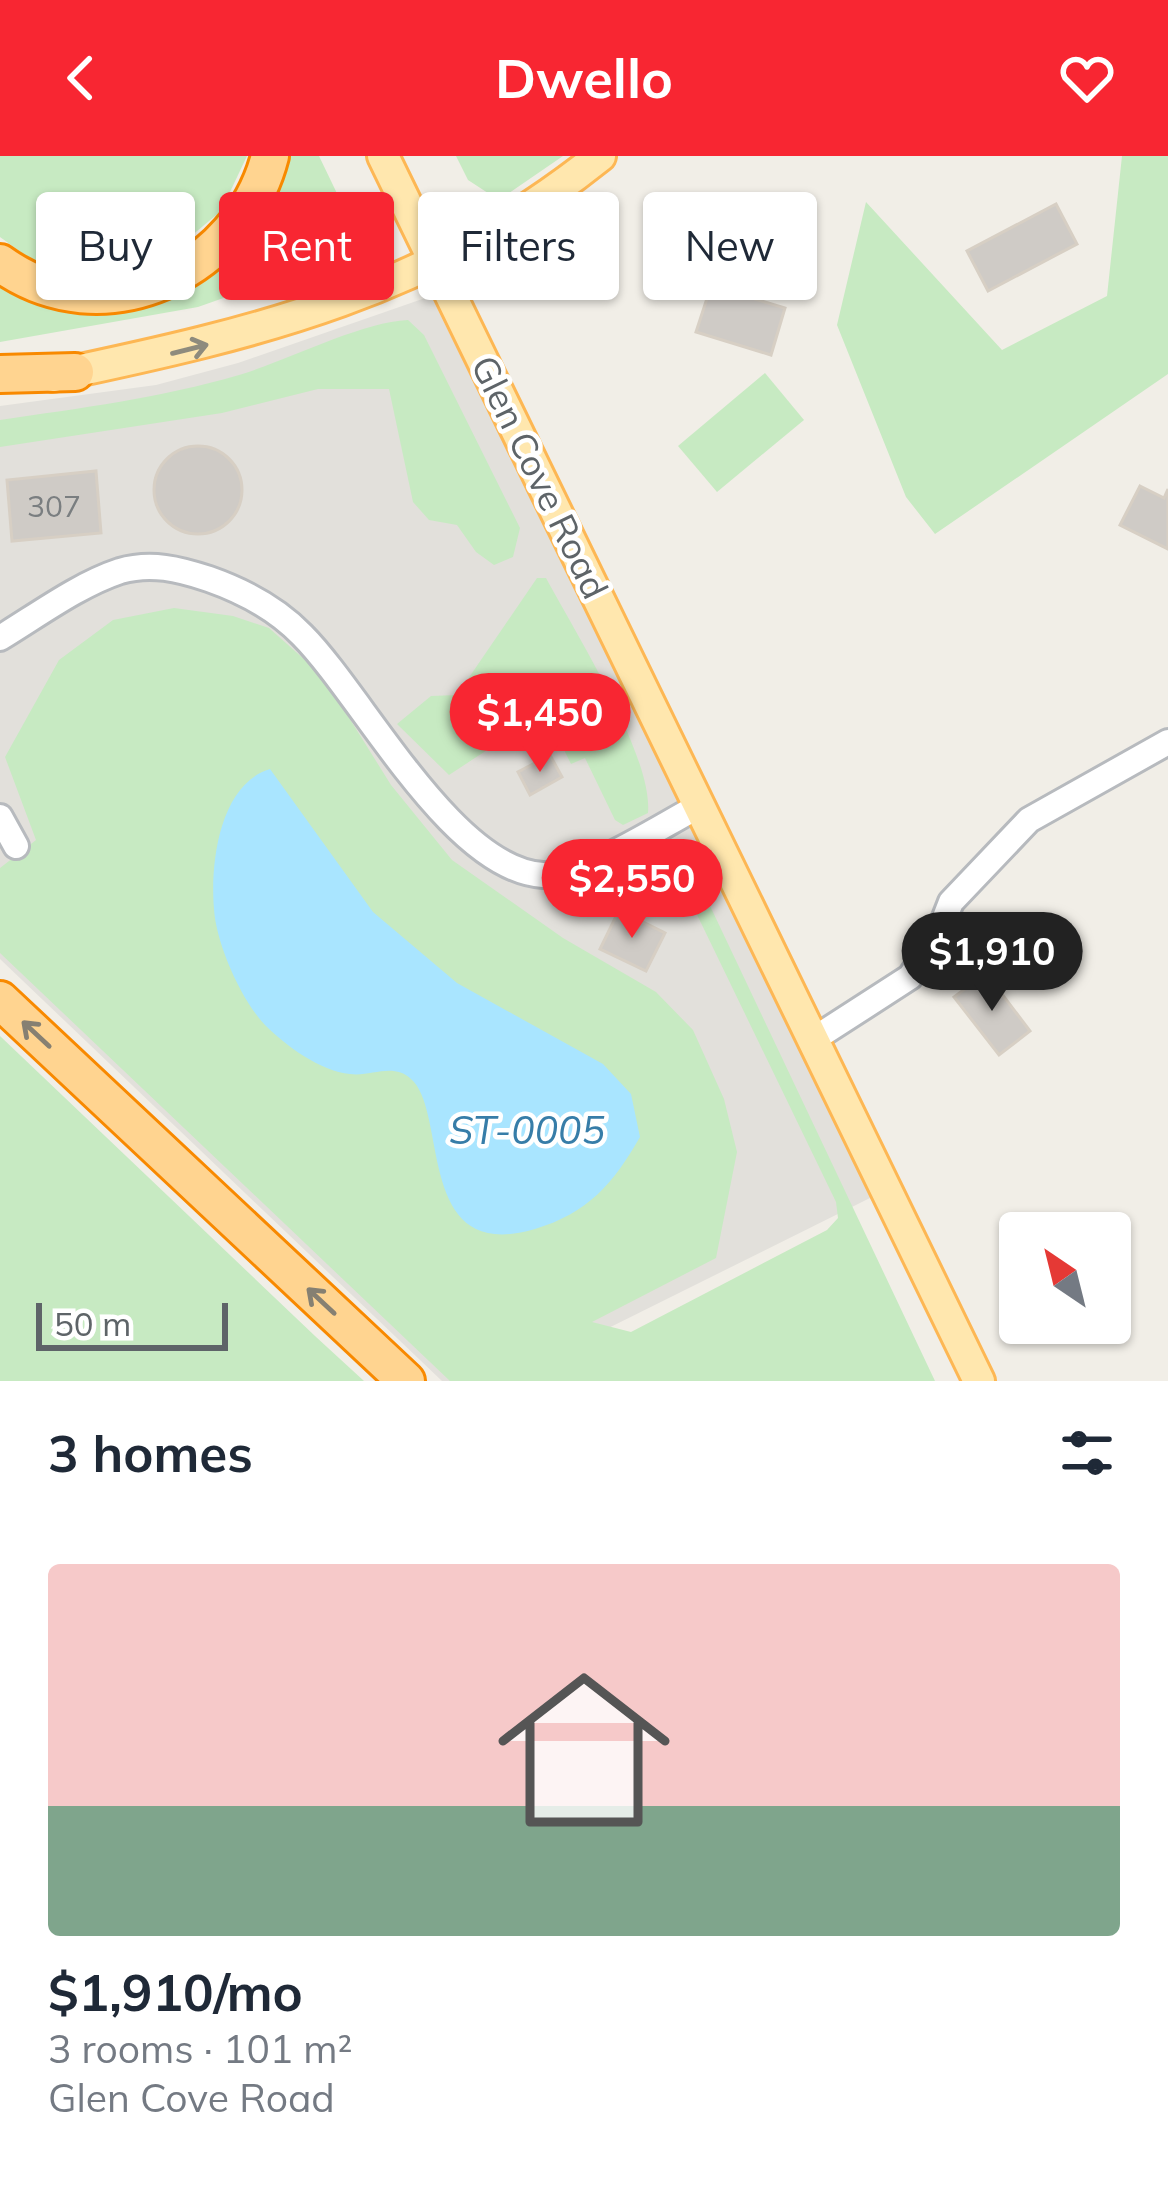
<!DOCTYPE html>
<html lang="en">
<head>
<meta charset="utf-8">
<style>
	:root { --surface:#fff; --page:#f6f6f7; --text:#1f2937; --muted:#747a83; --accent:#f82632 }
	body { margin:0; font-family:Mulish,sans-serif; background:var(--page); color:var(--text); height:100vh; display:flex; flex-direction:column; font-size:45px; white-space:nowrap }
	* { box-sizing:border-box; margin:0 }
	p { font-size:39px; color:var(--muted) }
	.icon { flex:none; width:66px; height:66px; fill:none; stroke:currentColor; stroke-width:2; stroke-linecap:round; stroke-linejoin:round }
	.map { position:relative; height:1225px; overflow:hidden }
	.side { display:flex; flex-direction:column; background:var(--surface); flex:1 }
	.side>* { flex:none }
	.hud { position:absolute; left:36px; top:36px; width:1098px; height:108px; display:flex; gap:24px }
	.needle { width:78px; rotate:325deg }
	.buttons { position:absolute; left:999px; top:1056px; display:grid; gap:24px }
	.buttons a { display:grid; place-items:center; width:132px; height:132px; border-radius:12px; background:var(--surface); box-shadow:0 3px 9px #0004; font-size:60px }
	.scale { position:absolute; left:36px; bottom:30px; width:192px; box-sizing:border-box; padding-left:12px; border:6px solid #5e6468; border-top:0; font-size:33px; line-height:42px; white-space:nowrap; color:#5e6468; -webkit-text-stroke:9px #fff; paint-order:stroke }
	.price { position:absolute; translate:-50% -102px; padding:0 27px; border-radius:42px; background:var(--accent); color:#fff; font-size:39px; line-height:78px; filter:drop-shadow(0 3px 6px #0008) }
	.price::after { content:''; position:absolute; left:50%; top:72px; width:36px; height:27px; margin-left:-18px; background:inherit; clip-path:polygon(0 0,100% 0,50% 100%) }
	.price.on { background:#222; color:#fff }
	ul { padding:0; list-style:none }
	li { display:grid; align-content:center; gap:24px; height:636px; padding:0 48px }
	li span { display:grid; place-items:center; height:372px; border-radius:12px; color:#555 }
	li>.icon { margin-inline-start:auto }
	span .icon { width:216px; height:216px; fill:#fffc; stroke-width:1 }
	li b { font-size:51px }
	h2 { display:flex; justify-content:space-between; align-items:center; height:144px; padding:0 48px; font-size:51px }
	.chip { padding:0 42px; border-radius:12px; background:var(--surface); box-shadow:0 3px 9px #0004; font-size:42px; line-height:108px }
	.chip.on { background:var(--accent); color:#fff }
	header { display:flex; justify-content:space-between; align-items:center; height:156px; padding:0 48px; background:var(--accent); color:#fff; font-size:54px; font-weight:700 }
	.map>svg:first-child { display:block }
	.industrial { fill:#e2e0db }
	.green { fill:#c7eac2 }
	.water { fill:#a9e5ff }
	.building { fill:#cfcbc6; stroke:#d7cfc4; stroke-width:3 }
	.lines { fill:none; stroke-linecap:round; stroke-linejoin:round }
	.minor-casing { stroke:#b7babe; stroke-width:30 }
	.major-casing { stroke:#fdb754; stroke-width:36 }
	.highway-casing { stroke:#f88900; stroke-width:42 }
	.minor { stroke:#fff; stroke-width:24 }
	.major { stroke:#ffe7ae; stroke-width:30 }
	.highway { stroke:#ffd490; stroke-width:36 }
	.oneway { stroke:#8e8b7d }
	.oneway2 { stroke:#868072 }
	.labels { text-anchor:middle; stroke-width:9; stroke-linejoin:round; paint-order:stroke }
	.number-label { font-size:30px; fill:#7a7e80 }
	.street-label { font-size:36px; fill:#5e6468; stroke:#fff }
	.water-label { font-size:39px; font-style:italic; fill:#377da8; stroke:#fff }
</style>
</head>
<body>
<header><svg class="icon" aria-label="back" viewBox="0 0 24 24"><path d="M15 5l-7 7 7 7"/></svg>Dwello<svg class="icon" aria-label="heart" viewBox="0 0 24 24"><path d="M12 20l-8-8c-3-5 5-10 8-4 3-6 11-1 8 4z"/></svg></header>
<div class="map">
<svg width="1168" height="1225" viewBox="0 0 1168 1225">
	<rect width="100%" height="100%" fill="#f1eee7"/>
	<!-- industrial -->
	<path class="industrial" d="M431 140 876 1039 502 1225H442L0 803V250L156 229 238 207Z"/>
	<!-- green -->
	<g class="green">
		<path d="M0 0H247L221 55 172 96 106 117 43 112 0 81Z"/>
		<path d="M283 0H319L357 79 349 91 354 96 198 151 0 186V123L139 146Z"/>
		<path d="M456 0H563L493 48 491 39 468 24Z"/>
		<path d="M1122 0H1168V218L935 378 906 341 837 169 866 46 1002 194 1107 140Z"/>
		<path d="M408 164 424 179 520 372 513 401 494 409 476 396 457 369 429 364 413 346 389 233H318L222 257 0 291V264C81 252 160 242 239 219 289 204 361 166 408 164Z"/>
		<path d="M765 217 804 264 717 336 678 290Z"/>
		<path d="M537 422H546C575 476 653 600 648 657L623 669 615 664 585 602 571 608 545 556 449 619 397 568 431 540 457 539Z"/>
		<path d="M174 452 233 460 269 472 323 520 391 629 452 704 563 782 656 836 693 874 724 943 737 996 716 1102 592 1166 631 1176 827 1074 838 1062 836 1046 672 707 642 706 637 699 660 682 674 684 685 697 935 1225H450L0 797V712L36 684 5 601 59 504 113 464Z"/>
		<path d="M0 880 315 1180 364 1225H0Z"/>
	</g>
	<!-- water -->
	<path class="water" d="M270 613 373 756 457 827 603 908 631 938 640 981C613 1028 588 1057 535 1073 414 1109 449 956 411 923 393 906 371 921 350 918 320 915 286 890 265 869 241 844 216 787 214 753 210 706 220 628 270 613Z"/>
	<!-- building -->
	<g class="building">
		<path d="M1056 48 1077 88 988 135 967 95Z"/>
		<path d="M711 130 785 152 771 199 696 176Z"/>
		<circle cx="198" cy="334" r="44"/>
		<path d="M96 315 101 377 12 385 7 324Z"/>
		<path d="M1140 330 1164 342 1168 333V393L1120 369Z"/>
		<path d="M550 599 562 621 530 639 518 616Z"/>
		<path d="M619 754 665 777 646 815 600 793Z"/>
		<path d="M986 817 1030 875 999 899 954 841Z"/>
	</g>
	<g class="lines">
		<defs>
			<g id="minor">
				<path d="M0 482C38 459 78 429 120 415 151 406 179 413 209 423 243 435 277 453 302 479 362 539 452 714 543 719 585 721 662 669 701 649"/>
				<path d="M0 661 16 690"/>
				<path d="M814 883 910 821 937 782 951 746 1029 664 1168 586"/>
			</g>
			<g id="major">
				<path d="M383 0 979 1225"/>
				<path d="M53 220C261 176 429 137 600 0"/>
			</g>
			<g id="highway">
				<path d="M0 107C103 182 240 116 270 0"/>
				<path d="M0 218 75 216"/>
				<path d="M0 844 406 1225"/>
			</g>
		</defs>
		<!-- minor casing -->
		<use href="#minor" class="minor-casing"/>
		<!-- major casing -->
		<use href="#major" class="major-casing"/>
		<!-- highway casing -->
		<use href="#highway" class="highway-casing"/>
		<!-- minor -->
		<use href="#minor" class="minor"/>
		<!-- major -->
		<use href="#major" class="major"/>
		<!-- highway -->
		<use href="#highway" class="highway"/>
	</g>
	<!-- one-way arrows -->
	<defs><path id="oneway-shaft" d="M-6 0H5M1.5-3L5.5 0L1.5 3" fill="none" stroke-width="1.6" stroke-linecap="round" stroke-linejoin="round" transform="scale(3)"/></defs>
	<use class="oneway" href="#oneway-shaft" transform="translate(190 193) rotate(-14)"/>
	<g class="oneway2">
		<use href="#oneway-shaft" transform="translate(36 878) rotate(-137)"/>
		<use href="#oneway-shaft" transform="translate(321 1145) rotate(-137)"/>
	</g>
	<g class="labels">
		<!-- number labels -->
		<g class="number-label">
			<text x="54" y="361">307</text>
		</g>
		<!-- street labels -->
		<g class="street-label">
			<text transform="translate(540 321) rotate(64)" y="13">Glen Cove Road</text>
		</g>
		<!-- water labels -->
		<g class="water-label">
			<text x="527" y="988">ST-0005</text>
		</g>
	</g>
</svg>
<div class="buttons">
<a><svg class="needle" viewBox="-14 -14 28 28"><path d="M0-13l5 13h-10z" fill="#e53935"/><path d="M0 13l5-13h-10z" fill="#747a83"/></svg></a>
</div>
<div class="scale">50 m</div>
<b class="price" style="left:540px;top:619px">$1,450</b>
<b class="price" style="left:632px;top:785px">$2,550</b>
<b class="price on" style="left:992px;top:858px">$1,910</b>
<div class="hud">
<a class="chip">Buy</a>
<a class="chip on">Rent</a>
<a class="chip">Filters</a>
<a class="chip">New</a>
</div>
</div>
<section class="side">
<h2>3 homes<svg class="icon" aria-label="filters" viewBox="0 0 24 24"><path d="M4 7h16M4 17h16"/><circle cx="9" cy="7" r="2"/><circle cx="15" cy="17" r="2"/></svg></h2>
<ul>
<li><span style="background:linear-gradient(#f6c9c9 65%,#7fa58c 0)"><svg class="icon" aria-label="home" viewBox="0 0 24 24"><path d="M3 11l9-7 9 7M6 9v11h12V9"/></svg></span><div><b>$1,910/mo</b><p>3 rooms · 101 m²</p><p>Glen Cove Road</p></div></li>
</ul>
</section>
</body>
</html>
